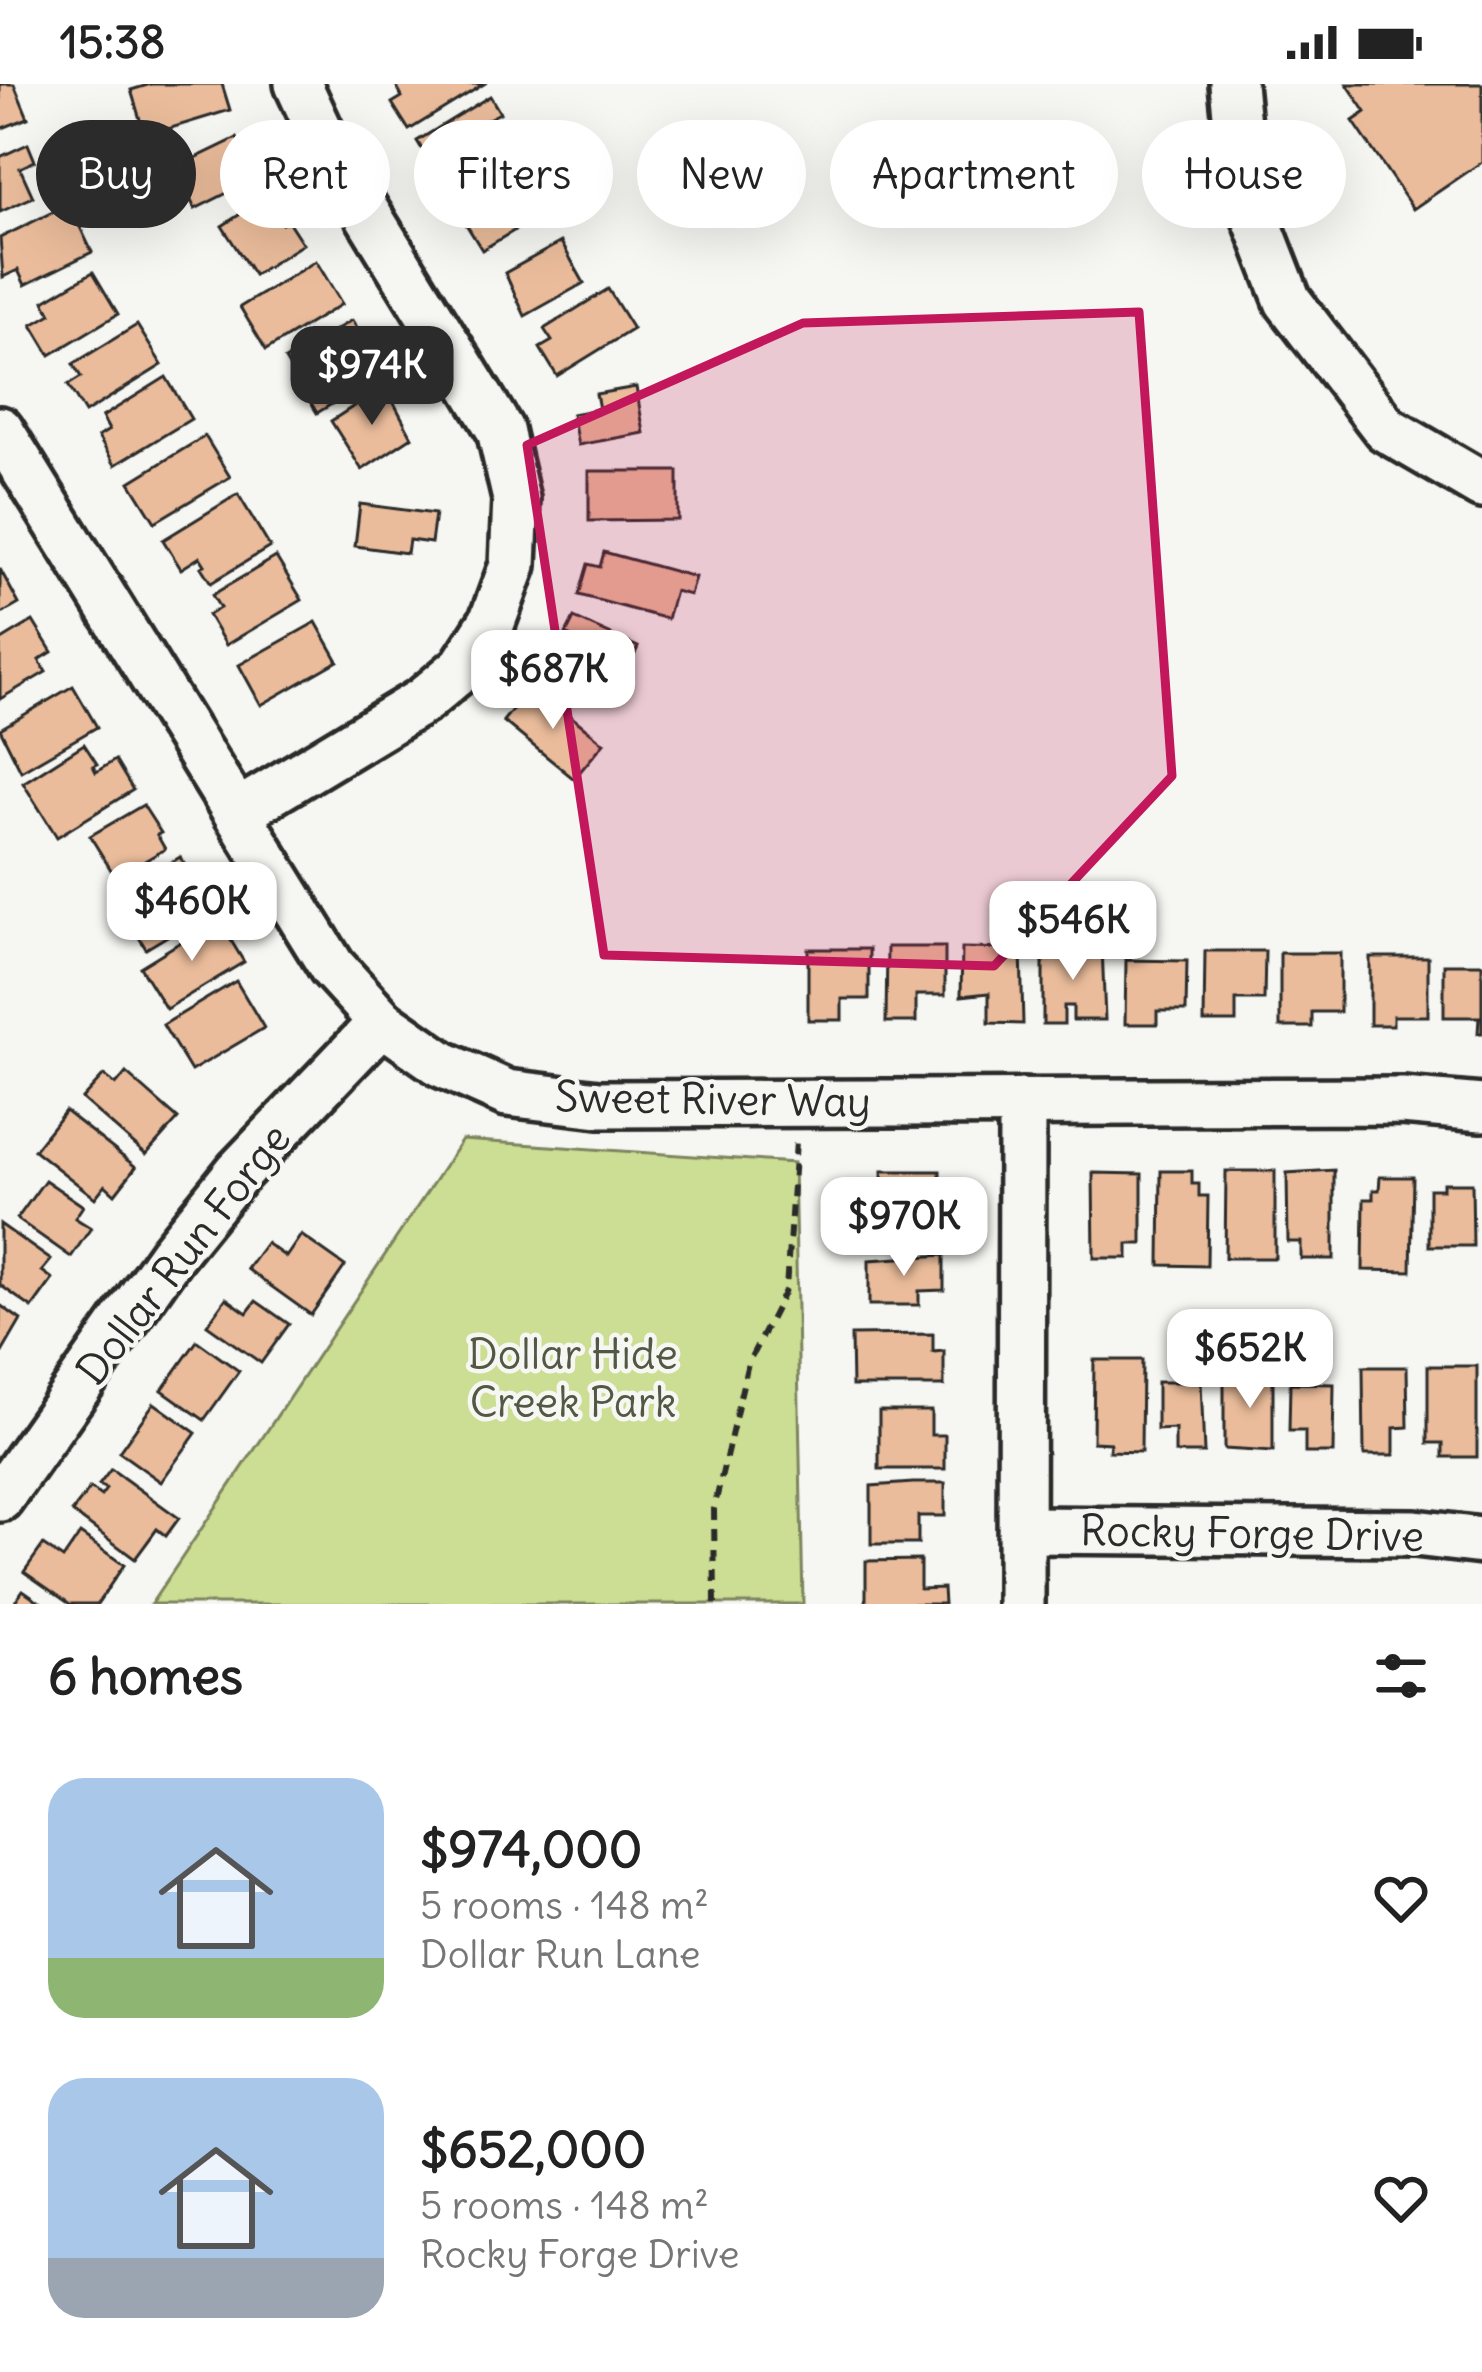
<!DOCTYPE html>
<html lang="en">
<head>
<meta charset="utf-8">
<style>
	:root { --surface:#fff; --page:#f2f2f2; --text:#222; --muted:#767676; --accent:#2b2b2b }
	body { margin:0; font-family:Delius,sans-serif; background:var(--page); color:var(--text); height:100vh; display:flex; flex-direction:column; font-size:45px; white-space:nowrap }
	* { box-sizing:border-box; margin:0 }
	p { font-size:39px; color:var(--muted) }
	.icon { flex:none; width:66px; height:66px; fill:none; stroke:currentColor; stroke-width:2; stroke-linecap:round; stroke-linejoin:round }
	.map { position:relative; height:1520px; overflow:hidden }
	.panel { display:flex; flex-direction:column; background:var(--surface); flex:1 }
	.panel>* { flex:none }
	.hud { position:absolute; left:36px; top:36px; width:1410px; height:108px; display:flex; gap:24px }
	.price { position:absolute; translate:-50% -102px; padding:0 27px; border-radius:24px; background:#fff; color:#222; font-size:39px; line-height:78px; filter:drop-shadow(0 3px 6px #0008) }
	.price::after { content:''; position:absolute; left:50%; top:72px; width:36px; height:27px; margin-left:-18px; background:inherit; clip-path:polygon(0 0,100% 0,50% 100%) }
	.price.on { background:var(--accent); color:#fff }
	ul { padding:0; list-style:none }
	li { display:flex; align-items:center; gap:36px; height:300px; padding:0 48px }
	li span { display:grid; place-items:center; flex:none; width:336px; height:240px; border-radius:36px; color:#555 }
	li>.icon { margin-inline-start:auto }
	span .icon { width:144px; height:144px; fill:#fffc; stroke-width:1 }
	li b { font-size:51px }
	h2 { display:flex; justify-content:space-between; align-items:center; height:144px; padding:0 48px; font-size:51px }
	.chip { padding:0 42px; border-radius:54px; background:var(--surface); box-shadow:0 12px 48px #0002; font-size:42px; line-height:108px }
	.chip.on { background:var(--accent); color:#fff }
	.status { display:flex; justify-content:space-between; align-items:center; height:84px; padding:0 60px; background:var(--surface); direction:ltr }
	.status svg { height:33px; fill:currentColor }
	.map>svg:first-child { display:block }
	.green { fill:#ccde93; stroke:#7c845f; stroke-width:3 }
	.building { fill:#eabc9b; stroke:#2b2b2b; stroke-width:3 }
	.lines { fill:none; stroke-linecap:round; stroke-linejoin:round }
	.minor-casing { stroke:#2b2b2b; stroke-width:54 }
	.path { stroke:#2b2b2b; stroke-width:6; stroke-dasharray:12 9; stroke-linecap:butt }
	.minor { stroke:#f6f6f2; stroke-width:45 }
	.marked { fill:#c2185b; fill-opacity:0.2; stroke:#c2185b; stroke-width:9; stroke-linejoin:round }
	.labels { text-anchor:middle; stroke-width:9; stroke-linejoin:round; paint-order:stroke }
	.street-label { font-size:42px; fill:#2b2b2b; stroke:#f6f6f2 }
	.park-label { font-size:42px; fill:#535845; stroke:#f6f6f2 }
</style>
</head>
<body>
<div class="status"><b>15:38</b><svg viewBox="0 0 49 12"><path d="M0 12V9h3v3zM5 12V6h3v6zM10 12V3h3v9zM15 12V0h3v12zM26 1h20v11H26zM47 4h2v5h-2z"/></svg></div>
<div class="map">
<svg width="1482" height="1520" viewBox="0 0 1482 1520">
	<rect width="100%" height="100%" fill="#f6f6f2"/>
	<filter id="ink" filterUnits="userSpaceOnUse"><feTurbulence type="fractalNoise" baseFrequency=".00833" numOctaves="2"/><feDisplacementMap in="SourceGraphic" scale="24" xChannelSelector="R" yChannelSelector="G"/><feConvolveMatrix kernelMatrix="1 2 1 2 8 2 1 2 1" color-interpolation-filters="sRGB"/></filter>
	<g filter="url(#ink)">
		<!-- green -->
		<path class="green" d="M462 1056 794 1079 803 1520H151Z"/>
		<!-- building -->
		<g class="building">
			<path d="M0 0H14L28 34 0 45Z"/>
			<path d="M151 0H222L230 26 145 52 131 6Z"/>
			<path d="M484 0 409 46 392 19 402 13 395 0Z"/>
			<path d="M1347 0H1482V78L1413 125 1353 37 1366 28Z"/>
			<path d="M490 12 500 29 488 35 510 70 443 111 427 86 441 77 436 70 428 75 417 57Z"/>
			<path d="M237 54 257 94 195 125 175 84Z"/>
			<path d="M28 60 35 77 20 84 33 113 0 128V73Z"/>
			<path d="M517 92 540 131 482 166 464 137 483 126 477 117Z"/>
			<path d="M265 114 282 140 288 137 303 160 254 191 222 142Z"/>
			<path d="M69 120 92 168 25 201 18 186 3 193 0 154Z"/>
			<path d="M561 158 584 199 525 232 505 189Z"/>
			<path d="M316 177 342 220 266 266 240 223Z"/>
			<path d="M93 188 118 230 50 271 32 241 51 230 44 217Z"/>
			<path d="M608 205 633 245 557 292 540 264 552 257 544 245Z"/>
			<path d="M352 236 369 264 356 272 360 278 367 274 378 292 317 329 285 276Z"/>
			<path d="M137 241 162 281 85 329 68 301 81 293 73 280Z"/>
			<path d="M166 293 191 335 115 381 98 353 109 346 102 333Z"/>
			<path d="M385 302 412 353 362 386 331 337Z"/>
			<path d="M636 303 644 349 578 361 572 330 599 325 596 310Z"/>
			<path d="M205 352 230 393 155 438 130 398Z"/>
			<path d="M589 387H678V436L589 437Z"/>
			<path d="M238 410 270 463 211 499 201 483 205 481 200 473 181 485 163 456Z"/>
			<path d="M360 420 435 430 431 459 409 456 407 469 355 462Z"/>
			<path d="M604 468 695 493 690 511 675 507 667 535 579 511 588 480 600 483Z"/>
			<path d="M276 473 302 516 226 561 208 531 220 524 212 511Z"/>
			<path d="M0 485 19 520 0 531Z"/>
			<path d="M574 534 638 563 614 617 544 585 558 554 571 559 573 554 566 550Z"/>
			<path d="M33 537 52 568 39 576 46 588 0 615V557Z"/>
			<path d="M316 538 338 577 261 621 239 581Z"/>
			<path d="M532 601 604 659 574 695 503 637Z"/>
			<path d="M73 602 97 643 21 687 0 645Z"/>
			<path d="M84 660 97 680 93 682 96 688 115 676 133 706 57 753 23 699Z"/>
			<path d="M143 721 161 749 157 751 165 765 116 794 90 752Z"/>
			<path d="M180 773 197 801 185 808 189 814 196 810 207 828 146 865 115 813Z"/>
			<path d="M218 835 244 878 166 925 140 883Z"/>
			<path d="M1102 862 1105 936H1073V922H1064V940H1043V863Z"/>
			<path d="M887 863H945V911H916V938H886Z"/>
			<path d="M962 864 1021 865 1023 940 989 939V909L961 912Z"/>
			<path d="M808 865H869V915H842V936H808Z"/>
			<path d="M1205 867H1265L1264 916H1236V938H1204Z"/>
			<path d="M1280 869H1340V928H1312V943H1280Z"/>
			<path d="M1370 873H1428V932H1393V941H1370Z"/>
			<path d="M1126 876 1187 877 1186 927H1157V940H1125Z"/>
			<path d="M1444 880H1482V949H1478L1479 933H1444Z"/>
			<path d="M236 897 264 944 191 987 163 941Z"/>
			<path d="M126 989 178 1035 146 1071 82 1015 104 991 116 1001Z"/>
			<path d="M65 1027 136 1083 115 1110 105 1101 95 1114 34 1066Z"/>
			<path d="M1334 1086V1175H1301V1158H1288L1287 1089Z"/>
			<path d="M882 1087H940V1097H948V1132H883Z"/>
			<path d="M1161 1087H1192V1100H1199V1112H1208L1207 1182 1160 1181Z"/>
			<path d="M1226 1087H1275V1174H1225Z"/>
			<path d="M1093 1089 1142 1090V1160H1128V1174H1094Z"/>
			<path d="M1380 1093H1413L1411 1187 1363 1186 1364 1115H1373V1106H1379Z"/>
			<path d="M45 1096 83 1122 75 1134 91 1144 71 1173 17 1135Z"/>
			<path d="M1443 1099H1472L1473 1162H1429V1105H1443Z"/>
			<path d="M0 1140 51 1176 42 1187 53 1195 32 1224 0 1201Z"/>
			<path d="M301 1151 345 1182 311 1231 247 1185 266 1159 286 1173Z"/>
			<path d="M944 1171V1206L919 1207V1221H869V1176Z"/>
			<path d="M226 1214 247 1229 256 1217 289 1240 261 1279 207 1241Z"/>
			<path d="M0 1221 21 1236 0 1272Z"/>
			<path d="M933 1250V1268L944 1267V1302H852L851 1251Z"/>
			<path d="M197 1257 239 1287 204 1336 162 1306Z"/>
			<path d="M1094 1276H1142L1141 1368 1109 1367 1110 1359 1093 1358Z"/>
			<path d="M1428 1282H1477V1373H1443V1359H1428Z"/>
			<path d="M1239 1283H1273V1368L1224 1365V1297H1239Z"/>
			<path d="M1363 1283H1407L1408 1343 1394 1344V1371H1364Z"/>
			<path d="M1157 1298H1201L1204 1369H1175V1345L1157 1346Z"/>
			<path d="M1290 1299 1334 1300 1333 1369H1305V1347H1289Z"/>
			<path d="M154 1319 196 1349 161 1398 119 1368Z"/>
			<path d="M879 1327H931V1351H945V1385H879Z"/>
			<path d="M111 1385 179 1434 166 1452 157 1445 135 1475 72 1428 90 1404 101 1412 106 1405 99 1401Z"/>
			<path d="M913 1399H945V1432H918V1460H871V1402Z"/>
			<path d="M80 1450 124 1481 97 1520H70L24 1488 43 1461 63 1475Z"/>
			<path d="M920 1476V1505L943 1504 944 1520H866V1477Z"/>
			<path d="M23 1506 43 1520H13Z"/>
		</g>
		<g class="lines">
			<defs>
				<g id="minor">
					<path d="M1233 0 1243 101 1288 217 1386 345 1482 401"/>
					<path d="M0 346 332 883 382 938 442 980 507 1009 599 1020 1402 1017 1482 1024"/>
					<path d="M237 729 424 616 463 583 492 538 513 481 516 415 500 346 330 69 298 0"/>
					<path d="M0 1414 171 1171 239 1087 382 938"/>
					<path d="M1022 1446 1415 1449 1482 1457"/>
					<path d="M1021 1520 1022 1018"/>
				</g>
			</defs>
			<!-- minor casing -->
			<use href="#minor" class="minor-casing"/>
			<!-- path -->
			<path class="path" d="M715 1520 714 1425 748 1279 786 1205 796 1057"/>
			<!-- minor -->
			<use href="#minor" class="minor"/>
		</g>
	</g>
	<!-- marked area -->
	<path class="marked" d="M1139 228 1172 692 994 882 604 871 527 361 803 239Z"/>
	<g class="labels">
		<!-- street labels -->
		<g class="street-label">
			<text transform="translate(713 1015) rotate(1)" y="15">Sweet River Way</text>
			<text transform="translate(183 1170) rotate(-52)" y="15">Dollar Run Forge</text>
			<text transform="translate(1252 1449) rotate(1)" y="15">Rocky Forge Drive</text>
		</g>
		<!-- park labels -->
		<g class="park-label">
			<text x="573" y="1285">Dollar Hide<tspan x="573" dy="48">Creek Park</tspan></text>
		</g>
	</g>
</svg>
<b class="price on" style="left:372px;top:344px">$974K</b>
<b class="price" style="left:553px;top:648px">$687K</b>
<b class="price" style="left:192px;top:880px">$460K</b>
<b class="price" style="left:1073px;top:899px">$546K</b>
<b class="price" style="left:904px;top:1195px">$970K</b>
<b class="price" style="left:1250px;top:1327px">$652K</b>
<div class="hud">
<a class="chip on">Buy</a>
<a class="chip">Rent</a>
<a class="chip">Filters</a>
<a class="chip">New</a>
<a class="chip">Apartment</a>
<a class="chip">House</a>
</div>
</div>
<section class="panel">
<h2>6 homes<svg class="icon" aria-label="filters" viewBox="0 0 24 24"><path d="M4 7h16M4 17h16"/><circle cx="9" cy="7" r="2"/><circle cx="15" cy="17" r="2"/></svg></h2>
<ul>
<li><span style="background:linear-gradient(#a9c7e8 75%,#8fb573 0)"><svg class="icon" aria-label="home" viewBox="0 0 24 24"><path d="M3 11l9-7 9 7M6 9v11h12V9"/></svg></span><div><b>$974,000</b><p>5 rooms · 148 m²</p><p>Dollar Run Lane</p></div><svg class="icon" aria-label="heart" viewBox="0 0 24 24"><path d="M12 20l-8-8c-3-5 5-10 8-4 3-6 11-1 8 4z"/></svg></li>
<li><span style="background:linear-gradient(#a9c7e8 75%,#9aa5b1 0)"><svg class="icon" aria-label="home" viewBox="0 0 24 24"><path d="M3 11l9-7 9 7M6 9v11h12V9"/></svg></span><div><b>$652,000</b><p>5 rooms · 148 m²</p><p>Rocky Forge Drive</p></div><svg class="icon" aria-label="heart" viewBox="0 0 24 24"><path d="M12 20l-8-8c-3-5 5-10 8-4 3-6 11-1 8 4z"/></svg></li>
</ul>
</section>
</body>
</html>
